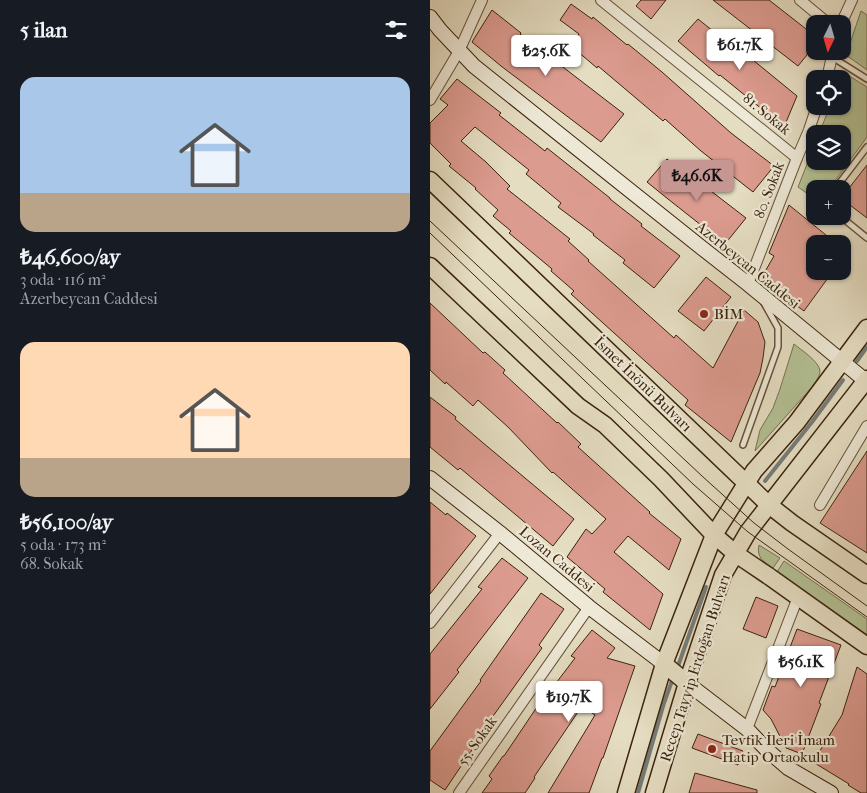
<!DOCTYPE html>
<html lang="tr">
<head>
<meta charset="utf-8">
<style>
	:root { --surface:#171b24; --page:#20242c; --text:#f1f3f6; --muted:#9ea1a6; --accent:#c59692 }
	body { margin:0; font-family:"IM FELL French Canon",serif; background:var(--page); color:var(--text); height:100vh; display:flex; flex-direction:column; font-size:19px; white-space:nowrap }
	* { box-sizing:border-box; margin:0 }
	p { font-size:16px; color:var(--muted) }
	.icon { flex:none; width:28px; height:28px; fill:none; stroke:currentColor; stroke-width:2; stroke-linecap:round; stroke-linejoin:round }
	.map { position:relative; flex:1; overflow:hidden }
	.details { display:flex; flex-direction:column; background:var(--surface); width:430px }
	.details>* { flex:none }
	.needle { width:32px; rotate:185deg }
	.controls { position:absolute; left:376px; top:15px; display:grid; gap:10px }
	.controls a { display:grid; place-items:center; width:45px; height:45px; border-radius:10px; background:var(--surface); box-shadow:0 1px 4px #0004; font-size:25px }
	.price { position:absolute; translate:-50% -42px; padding:0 11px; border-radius:5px; background:#fff; color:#222; font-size:16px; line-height:32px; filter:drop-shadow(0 1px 2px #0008) }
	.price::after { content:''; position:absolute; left:50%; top:30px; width:15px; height:11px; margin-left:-8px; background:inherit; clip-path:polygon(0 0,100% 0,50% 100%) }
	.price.active { background:var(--accent); color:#111 }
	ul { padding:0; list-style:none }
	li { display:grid; align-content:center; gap:10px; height:265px; padding:0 20px }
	li span { display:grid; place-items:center; height:155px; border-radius:15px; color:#555 }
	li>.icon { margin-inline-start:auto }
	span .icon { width:90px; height:90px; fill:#fffc; stroke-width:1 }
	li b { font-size:21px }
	h2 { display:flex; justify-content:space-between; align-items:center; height:60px; padding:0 20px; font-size:21px }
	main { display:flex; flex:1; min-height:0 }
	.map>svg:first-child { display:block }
	.green { fill:#b3c194; stroke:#777250 }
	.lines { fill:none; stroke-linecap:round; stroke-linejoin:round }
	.stream { stroke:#757c78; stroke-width:4 }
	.building { fill:#dc9b8f; stroke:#3b230d }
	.service-casing { stroke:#66523a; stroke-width:8 }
	.minor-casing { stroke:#66523a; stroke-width:12 }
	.secondary-casing { stroke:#3b230d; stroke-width:16 }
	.primary-casing { stroke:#3b230d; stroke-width:19 }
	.service { stroke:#eee9d7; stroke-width:5 }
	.minor { stroke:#eee9d7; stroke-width:10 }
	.secondary { stroke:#eee9d7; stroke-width:14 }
	.primary { stroke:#e5ddc2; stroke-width:16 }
	.tram { stroke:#3b230d; stroke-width:1 }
	.poi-dot { fill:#8f2418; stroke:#eee9d7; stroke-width:2 }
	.labels { text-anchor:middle; stroke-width:4.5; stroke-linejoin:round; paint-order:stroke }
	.street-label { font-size:15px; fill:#3b230d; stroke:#eee9d7 }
	.poi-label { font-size:15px; fill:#3b230d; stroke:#eee9d7; text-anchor:start }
</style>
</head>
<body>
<main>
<section class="details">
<h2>5 ilan<svg class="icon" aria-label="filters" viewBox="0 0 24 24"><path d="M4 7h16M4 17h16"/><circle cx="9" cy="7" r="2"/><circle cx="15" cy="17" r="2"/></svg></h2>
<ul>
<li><span style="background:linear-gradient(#a9c7e8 75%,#b9a48a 0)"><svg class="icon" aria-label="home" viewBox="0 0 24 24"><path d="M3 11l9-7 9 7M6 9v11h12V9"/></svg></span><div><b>₺46,600/ay</b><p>3 oda · 116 m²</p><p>Azerbeycan Caddesi</p></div></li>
<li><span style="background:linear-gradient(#ffd9b3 75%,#b9a48a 0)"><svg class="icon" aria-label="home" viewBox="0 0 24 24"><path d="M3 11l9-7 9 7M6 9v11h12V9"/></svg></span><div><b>₺56,100/ay</b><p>5 oda · 173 m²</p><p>68. Sokak</p></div></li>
</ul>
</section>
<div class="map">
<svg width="437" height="793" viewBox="0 0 437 793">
	<rect width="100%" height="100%" fill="#e5ddc2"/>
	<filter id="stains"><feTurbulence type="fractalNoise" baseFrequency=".004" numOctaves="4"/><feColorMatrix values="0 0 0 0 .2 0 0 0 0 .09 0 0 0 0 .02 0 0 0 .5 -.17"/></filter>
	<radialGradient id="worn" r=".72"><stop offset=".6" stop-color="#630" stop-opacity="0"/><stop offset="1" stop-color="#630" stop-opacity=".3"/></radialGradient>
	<!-- green -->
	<g class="green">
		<path d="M431 11 437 15V70L416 55Z"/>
		<path d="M411 71 437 87V137L399 189H385V199L368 187 385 144V161H412V134H389L400 106H412V79H408Z"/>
		<path d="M364 344C371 350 389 361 390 371 390 376 386 381 383 386L325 451 330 430 343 408 350 389Z"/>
		<path d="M329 545 350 558 343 568C334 563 326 557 329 545Z"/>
		<path d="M354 561 437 619V636L347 572Z"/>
	</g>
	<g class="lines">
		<!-- stream -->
		<g class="stream">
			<path d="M427 361 437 347"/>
			<path d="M335 481 382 422 413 380"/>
			<path d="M247 669 276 587"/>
			<path d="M208 793 234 703 243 678"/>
		</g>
	</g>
	<!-- building -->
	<g class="building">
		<path d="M211 0H236L221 19 206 6Z"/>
		<path d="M283 0H339L385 36V45L368 66Z"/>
		<path d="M141 4 162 19 163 17 197 45 198 44 232 72 301 133 344 166 323 192 271 151 235 119 233 121 168 66 167 68 140 45 149 34 130 20Z"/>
		<path d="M62 10 91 33 90 34 194 114 171 142 71 66 42 42Z"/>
		<path d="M268 19 288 35 290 33 367 96 354 127 290 75 289 76 248 41Z"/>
		<path d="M27 79 71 113 69 115 115 151 117 148 180 198V199L212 224 211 226 250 256 224 288 193 263 195 260 163 235 164 234 128 207 131 203 96 174 99 170 45 127 31 141 56 162 80 186 77 189 140 239 138 241 159 260 158 261 244 338 246 335 283 368 314 310 328 322 335 342 333 358 330 373 301 442 255 405 258 400 141 294 144 291 121 271 122 269 79 233 81 231 63 216 68 210 45 189 46 188 19 166 21 164 0 143V123L18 105 10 99Z"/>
		<path d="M237 159 266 183 268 181 316 218 295 244 238 199 217 182Z"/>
		<path d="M437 165V218L412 199V197Z"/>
		<path d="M359 205 407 244H385V271H403L374 311 344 289 334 280 333 275 344 256 339 253Z"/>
		<path d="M276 277 301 297 274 331 248 311Z"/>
		<path d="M0 303 53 353 55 352 75 370 73 373 127 423 128 422 151 444 148 447 220 512 219 513 251 539 239 570 198 536 184 552 233 594 220 630 173 592 175 589 137 557 156 529 162 534 176 519 123 472 122 473 78 427 48 400 43 406 16 382 15 384 0 370Z"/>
		<path d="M0 397 26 417 25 419 52 442 144 519 123 546 30 468 28 470 0 447Z"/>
		<path d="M437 451V553L390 523Z"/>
		<path d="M0 502 16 515 17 513 46 536 0 594Z"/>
		<path d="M72 558 98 578 27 670 29 672 0 709V654L52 589 48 587Z"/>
		<path d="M111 593 134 609 109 645 112 648 48 737 50 738 15 790 0 780V751L51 681 50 680Z"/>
		<path d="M326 597 348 606 336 638 313 629Z"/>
		<path d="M367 629 411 645 389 703 391 704 372 754 356 748 341 719 333 710 342 686 345 687Z"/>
		<path d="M162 630 185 648 177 658 205 666 173 758H172L159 793H118L165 715 152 706 104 777 105 778 95 793H52L62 779 59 776 73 756H74L113 698 114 699 145 658 141 656Z"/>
		<path d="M427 667 437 674V793H431L418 785 419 784 383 762 412 715Z"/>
		<path d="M268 734 313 751 308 765 262 748Z"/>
		<path d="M265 773 327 790V793H259Z"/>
	</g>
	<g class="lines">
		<defs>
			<g id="service">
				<path d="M402 57 437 79"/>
				<path d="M405 189 437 147"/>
				<path d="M410 216 437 238"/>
				<path d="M313 445 348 347V328L334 303"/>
			</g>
			<g id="minor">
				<path d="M171 0 367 158"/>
				<path d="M370 0 399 24"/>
				<path d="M411 24 422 0"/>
				<path d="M397 79 403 51"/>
				<path d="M0 100 29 51 52 0"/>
				<path d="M318 284 367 158 379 130 387 106"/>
				<path d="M390 505 437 426"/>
				<path d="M0 623 70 533"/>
				<path d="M317 729 368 597"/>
				<path d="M29 793 159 607"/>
			</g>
			<g id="secondary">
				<path d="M0 17 10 30 44 66 272 248 318 284 436 381"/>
				<path d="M0 478 70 533 159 607 234 664"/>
				<path d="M257 683 317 729 336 749 358 768 401 793"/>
			</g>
			<g id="primary">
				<path d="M0 180 339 505 362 523 437 575"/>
				<path d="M0 266 148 406 175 425 231 479 284 535 306 554 340 577 437 646"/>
				<path d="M234 664 257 683"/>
				<path d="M196 793 234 664 284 535 324 471 367 422 437 328"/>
				<path d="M224 793 257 683 293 575 318 532 437 379"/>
			</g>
		</defs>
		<!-- service casing -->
		<use href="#service" class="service-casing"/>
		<!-- minor casing -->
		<use href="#minor" class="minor-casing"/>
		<!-- secondary casing -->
		<use href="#secondary" class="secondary-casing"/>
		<!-- primary casing -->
		<use href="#primary" class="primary-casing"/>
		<!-- service -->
		<use href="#service" class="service"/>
		<!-- minor -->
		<use href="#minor" class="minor"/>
		<!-- secondary -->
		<use href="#secondary" class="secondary"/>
		<!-- primary -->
		<use href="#primary" class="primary"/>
		<!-- tram -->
		<g class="tram">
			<path d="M0 221 272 476 324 523 358 549 437 606"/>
			<path d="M0 233 263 484 318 532 437 617"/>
		</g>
	</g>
	<!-- markers -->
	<g class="poi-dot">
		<circle cx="274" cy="314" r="5"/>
		<circle cx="282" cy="749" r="5"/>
	</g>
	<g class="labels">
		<!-- street labels -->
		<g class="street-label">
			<text transform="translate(337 114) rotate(39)" y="5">81. Sokak</text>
			<text transform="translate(339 190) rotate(-69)" y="5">80. Sokak</text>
			<text transform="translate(318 265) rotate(39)" y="5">Azerbeycan Caddesi</text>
			<text transform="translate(213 384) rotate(44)" y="5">İsmet İnönü Bulvarı</text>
			<text transform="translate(127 559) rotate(40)" y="5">Lozan Caddesi</text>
			<text transform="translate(265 668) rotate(-72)" y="5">Recep Tayyip Erdoğan Bulvarı</text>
			<text transform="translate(47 741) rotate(-55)" y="5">55. Sokak</text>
		</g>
		<!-- poi labels -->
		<g class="poi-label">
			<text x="284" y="319">BİM</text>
			<text x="292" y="745">Tevfik İleri İmam<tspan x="292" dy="17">Hatip Ortaokulu</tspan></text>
		</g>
	</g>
	<rect width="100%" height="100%" filter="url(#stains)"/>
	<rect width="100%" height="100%" fill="url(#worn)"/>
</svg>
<div class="controls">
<a><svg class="needle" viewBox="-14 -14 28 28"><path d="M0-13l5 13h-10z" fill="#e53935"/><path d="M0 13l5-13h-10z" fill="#9ea1a6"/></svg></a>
<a><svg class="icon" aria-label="locate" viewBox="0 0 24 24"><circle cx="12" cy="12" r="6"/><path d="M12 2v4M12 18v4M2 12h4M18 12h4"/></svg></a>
<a><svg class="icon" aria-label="layers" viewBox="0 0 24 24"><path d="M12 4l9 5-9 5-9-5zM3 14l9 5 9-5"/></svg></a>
<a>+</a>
<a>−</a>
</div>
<b class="price" style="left:310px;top:71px">₺61.7K</b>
<b class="price" style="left:116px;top:77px">₺25.6K</b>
<b class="price active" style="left:267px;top:202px">₺46.6K</b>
<b class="price" style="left:371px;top:688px">₺56.1K</b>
<b class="price" style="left:139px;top:723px">₺19.7K</b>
</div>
</main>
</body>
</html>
